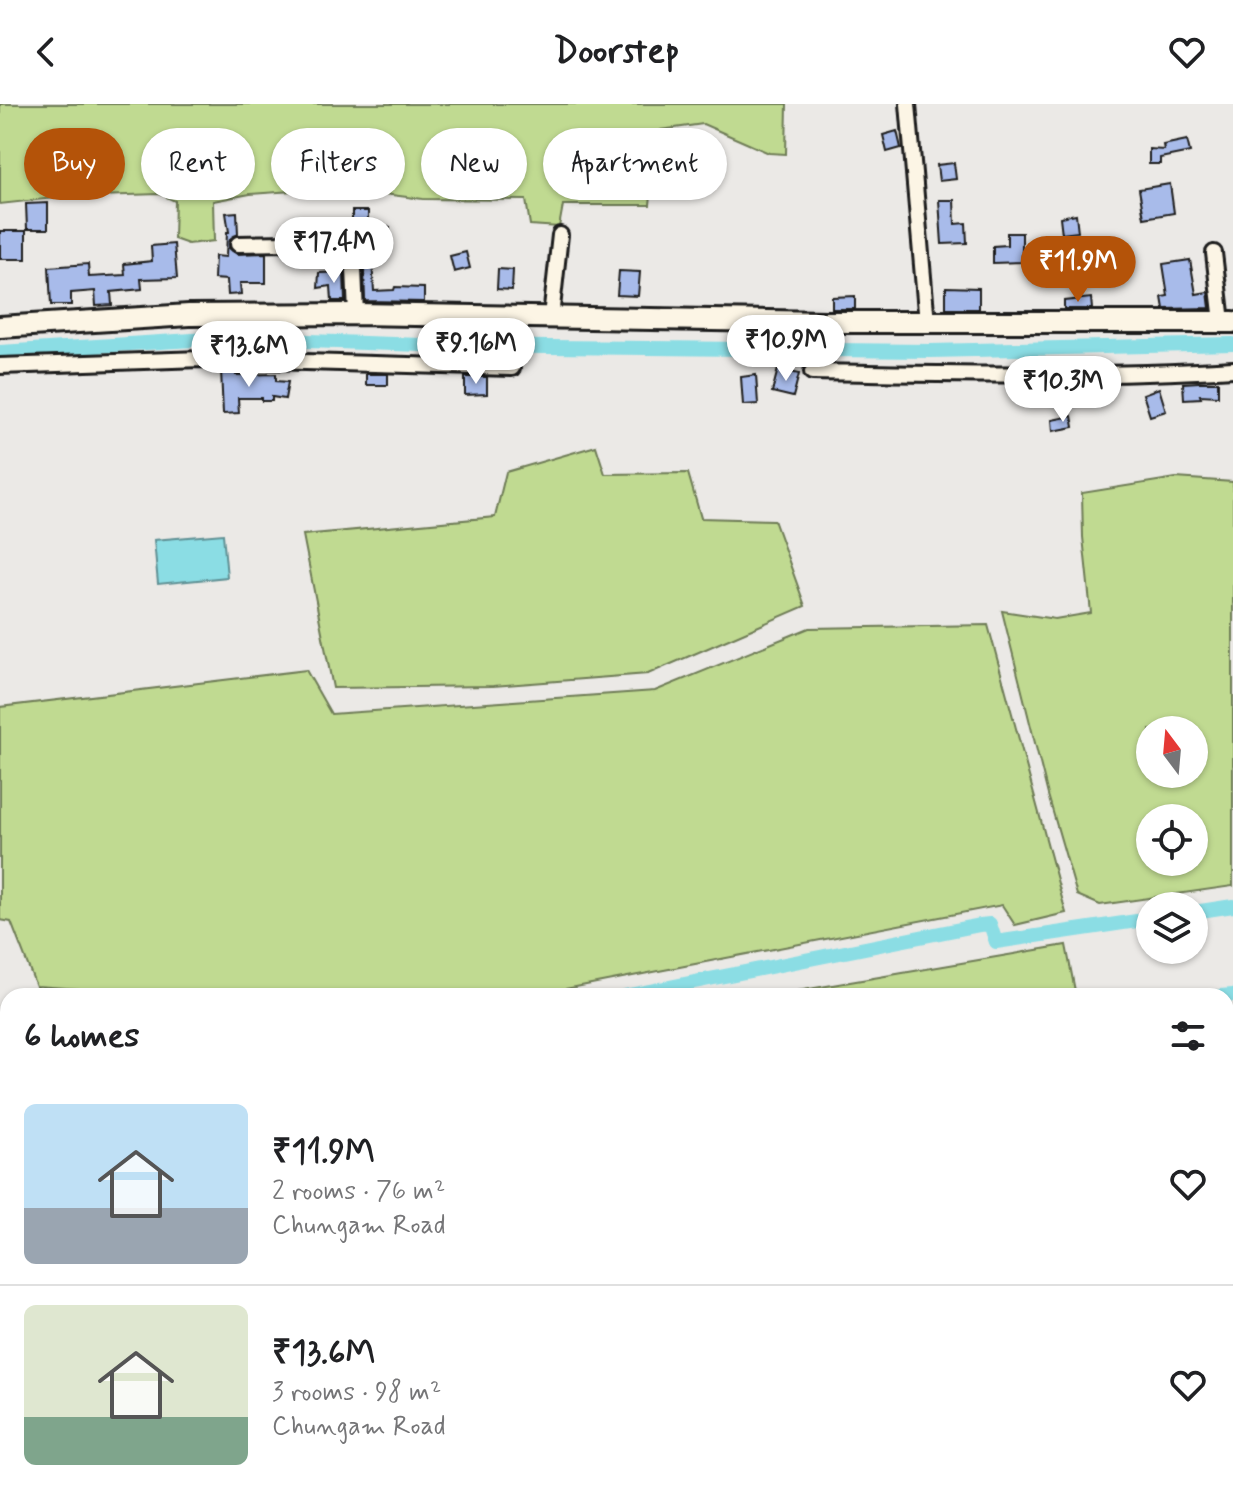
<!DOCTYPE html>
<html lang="en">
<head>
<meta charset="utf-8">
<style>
	:root { --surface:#fff; --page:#f6f6f6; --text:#202124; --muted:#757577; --line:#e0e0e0; --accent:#b45309 }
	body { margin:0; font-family:Mynerve,sans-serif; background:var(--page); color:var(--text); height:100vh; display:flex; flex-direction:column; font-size:30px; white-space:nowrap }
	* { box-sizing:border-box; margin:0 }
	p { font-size:26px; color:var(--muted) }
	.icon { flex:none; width:44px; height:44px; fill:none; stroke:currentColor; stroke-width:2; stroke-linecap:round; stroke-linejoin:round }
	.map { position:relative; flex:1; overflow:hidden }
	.details { position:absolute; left:0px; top:884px; width:1234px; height:512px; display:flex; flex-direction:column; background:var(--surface); border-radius:24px 24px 0 0; box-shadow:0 2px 6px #0004 }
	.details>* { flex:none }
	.guide { position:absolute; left:24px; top:24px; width:800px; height:72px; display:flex; gap:16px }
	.needle { width:52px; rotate:344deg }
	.fabs { position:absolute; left:1136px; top:612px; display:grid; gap:16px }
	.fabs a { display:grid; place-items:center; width:72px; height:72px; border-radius:50%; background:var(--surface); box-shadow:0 2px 6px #0004; font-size:40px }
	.price { position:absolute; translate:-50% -68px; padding:0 18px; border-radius:28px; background:#fff; color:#222; font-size:26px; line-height:52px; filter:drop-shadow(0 2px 4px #0008) }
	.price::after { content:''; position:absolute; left:50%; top:48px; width:24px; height:18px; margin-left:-12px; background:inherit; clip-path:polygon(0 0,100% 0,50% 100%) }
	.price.selected { background:var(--accent); color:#fff }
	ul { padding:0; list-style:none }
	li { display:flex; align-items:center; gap:24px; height:200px; padding:0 24px }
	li+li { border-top:2px solid var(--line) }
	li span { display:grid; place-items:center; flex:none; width:224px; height:160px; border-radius:12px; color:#555 }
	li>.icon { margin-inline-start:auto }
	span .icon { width:96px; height:96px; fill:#fffc; stroke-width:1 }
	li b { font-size:34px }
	h2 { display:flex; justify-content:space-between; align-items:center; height:96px; padding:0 24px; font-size:34px }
	.pill { padding:0 28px; border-radius:36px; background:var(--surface); box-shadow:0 2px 6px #0004; font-size:28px; line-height:72px }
	.pill.selected { background:var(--accent); color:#fff }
	header { display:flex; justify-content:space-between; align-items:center; height:104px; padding:0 24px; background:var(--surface); font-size:36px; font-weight:800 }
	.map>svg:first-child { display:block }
	.green { fill:#c0da91; stroke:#6e7b56; stroke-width:2; fill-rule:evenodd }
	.water { fill:#8bdde4; stroke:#5f9094; stroke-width:2 }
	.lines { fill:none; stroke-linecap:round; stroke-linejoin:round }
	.canal { stroke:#8bdde4; stroke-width:14 }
	.building { fill:#a8bbea; stroke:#1c1c1c; stroke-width:2 }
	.minor-casing { stroke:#1c1c1c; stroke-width:20 }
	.secondary-casing { stroke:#1c1c1c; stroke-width:26 }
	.minor { stroke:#fcf5e5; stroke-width:14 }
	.secondary { stroke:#fcf5e5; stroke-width:20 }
</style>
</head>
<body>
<header><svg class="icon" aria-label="back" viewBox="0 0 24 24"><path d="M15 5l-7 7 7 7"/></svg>Doorstep<svg class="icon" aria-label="heart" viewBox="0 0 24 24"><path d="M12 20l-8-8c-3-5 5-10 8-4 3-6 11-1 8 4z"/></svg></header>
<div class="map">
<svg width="1233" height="1396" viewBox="0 0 1233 1396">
	<rect width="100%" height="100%" fill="#ebe9e6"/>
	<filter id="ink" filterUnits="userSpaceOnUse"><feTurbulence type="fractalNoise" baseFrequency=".0125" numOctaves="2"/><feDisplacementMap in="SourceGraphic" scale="16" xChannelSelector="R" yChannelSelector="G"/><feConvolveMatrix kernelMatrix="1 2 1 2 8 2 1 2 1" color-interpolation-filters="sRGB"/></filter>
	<g filter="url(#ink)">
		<!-- green -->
		<g class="green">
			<path d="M0 0H787L786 50 769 49 703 20 661 26 656 41 650 101H563L559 123 530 121 526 96 423 95 336 84 250 90 213 97 214 137 188 140 174 135 175 97 160 90 64 93 0 100Z"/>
			<path d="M596 342 605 370 688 369 701 414 774 416 805 502 648 570 493 582 333 584 303 431 495 413 506 368Z"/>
			<path d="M1176 374 1233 378V782L1100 801 1077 791 1048 691 1002 507 1055 515 1091 509 1083 433 1082 389ZM1150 626H1194V670H1150ZM1150 714H1194V758H1150Z"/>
			<path d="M988 521 1066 809 1015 821 1002 801 529 892H98L95 886 36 882 11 818 0 816V603L306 566 331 610 655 587 809 524Z"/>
			<path d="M1066 841 1076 892H768Z"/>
			<path d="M1233 913V1307H1226V914Z"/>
			<path d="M434 1388H712L794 1396H434Z"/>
		</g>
		<!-- water -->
		<path class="water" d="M223 430 227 473 158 480 154 436Z"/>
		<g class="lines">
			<!-- canal -->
			<g class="canal">
				<path d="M0 248 225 234 450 242 931 247 1233 240"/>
				<path d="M1194 808 1233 802"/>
				<path d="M624 892 980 821 990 820 996 838 1150 815"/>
				<path d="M1220 892 1233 891"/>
				<path d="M0 952 8 954"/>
				<path d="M1226 1328 1233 1329"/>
				<path d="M345 1388 348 1396"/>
			</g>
		</g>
		<!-- building -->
		<g class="building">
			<path d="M897 27 901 44 887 48 883 31Z"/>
			<path d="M1187 36 1190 48 1160 54V60H1149V45L1164 46 1163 41Z"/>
			<path d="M954 59 956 75 939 77 937 61Z"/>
			<path d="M1170 80 1174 109 1144 114 1139 85Z"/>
			<path d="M939 96H954L955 120 966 119 967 139 942 140Z"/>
			<path d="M48 99V125H27L26 100Z"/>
			<path d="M352 107H368V121L390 123 389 143 371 142 374 187 394 186 395 183 424 184V198L365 197 364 164 352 130Z"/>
			<path d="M237 108 238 130 230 135 229 144 237 150 266 149V179H240L241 190 228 191 227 176 214 175 215 152 226 153 227 128H229L226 109Z"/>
			<path d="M1076 110 1078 128 1062 130 1060 113Z"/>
			<rect x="0" y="127" width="26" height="28"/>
			<path d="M1007 129H1022V158L993 159V142L1007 141Z"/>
			<path d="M174 140 177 174 141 175 142 185 111 188 112 201 96 202 95 187 71 189V201H51L49 163 88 160 89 173 125 171 124 160 152 157 151 142Z"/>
			<path d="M466 148 470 164 454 168 450 152Z"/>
			<path d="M1190 156 1196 190 1208 188 1210 204 1164 205 1162 193 1168 192 1163 160Z"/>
			<path d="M498 165 513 166 512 186 497 185Z"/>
			<path d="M619 167 640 168 638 192 617 191Z"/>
			<path d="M344 168 345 197H332L331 182 318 184 319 169Z"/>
			<path d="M946 183 979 184V205H946Z"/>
			<path d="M855 192V205H832V193Z"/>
			<path d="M1091 194 1092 205H1064V197Z"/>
			<path d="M778 265 799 270 793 293 772 288Z"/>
			<path d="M221 266H236V271L276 270V277L288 278 285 295 272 293V297H262V294H238L239 309 223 310Z"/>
			<rect x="366" y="270" width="22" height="11"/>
			<path d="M756 271 758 300 743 301 741 273Z"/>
			<path d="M465 273H487V290L465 291Z"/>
			<path d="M1199 278H1218V292L1200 291 1201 294 1184 295 1183 279Z"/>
			<path d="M1159 284 1166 307 1150 312 1143 290Z"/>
			<path d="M1072 312 1074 323 1053 327 1052 316Z"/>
		</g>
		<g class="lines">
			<defs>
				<g id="minor">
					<path d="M908 0 927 219"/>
					<path d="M238 140 346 138 354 165 356 210"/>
					<path d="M1214 149 1222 218"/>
					<path d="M551 213 560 131"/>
					<path d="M0 262 201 255 512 264"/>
					<path d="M812 268C953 270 1092 274 1233 265"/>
					<path d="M0 972 8 974"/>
					<path d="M0 1311 8 1336"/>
					<path d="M1226 1364H1233"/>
					<path d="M23 1388 25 1396"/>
					<path d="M330 1388 331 1396"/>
					<path d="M357 1388 358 1396"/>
					<path d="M1122 1388 1142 1393 1146 1388"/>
				</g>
				<path id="secondary" d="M0 223 189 211 356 210 825 218H1233"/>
			</defs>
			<!-- minor casing -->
			<use href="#minor" class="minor-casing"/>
			<!-- secondary casing -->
			<use href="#secondary" class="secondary-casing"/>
			<!-- minor -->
			<use href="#minor" class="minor"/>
			<!-- secondary -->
			<use href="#secondary" class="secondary"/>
		</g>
	</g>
</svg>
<div class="fabs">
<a><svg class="needle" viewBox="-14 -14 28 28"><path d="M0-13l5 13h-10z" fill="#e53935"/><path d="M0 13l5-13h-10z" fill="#757577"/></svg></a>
<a><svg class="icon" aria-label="locate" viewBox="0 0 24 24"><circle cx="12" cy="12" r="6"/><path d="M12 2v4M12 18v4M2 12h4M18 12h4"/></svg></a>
<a><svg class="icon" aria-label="layers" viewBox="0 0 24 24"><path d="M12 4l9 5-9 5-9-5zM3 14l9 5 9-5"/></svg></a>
</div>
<b class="price" style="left:334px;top:181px">₹17.4M</b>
<b class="price selected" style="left:1078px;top:200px">₹11.9M</b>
<b class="price" style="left:786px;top:279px">₹10.9M</b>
<b class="price" style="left:476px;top:282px">₹9.16M</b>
<b class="price" style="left:249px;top:285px">₹13.6M</b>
<b class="price" style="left:1063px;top:320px">₹10.3M</b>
<div class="guide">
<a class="pill selected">Buy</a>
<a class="pill">Rent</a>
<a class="pill">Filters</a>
<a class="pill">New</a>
<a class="pill">Apartment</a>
</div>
<section class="details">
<h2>6 homes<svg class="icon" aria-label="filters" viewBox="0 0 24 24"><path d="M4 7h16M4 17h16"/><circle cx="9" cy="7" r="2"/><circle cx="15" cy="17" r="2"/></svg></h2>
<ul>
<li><span style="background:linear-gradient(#bfe0f5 65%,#9aa5b1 0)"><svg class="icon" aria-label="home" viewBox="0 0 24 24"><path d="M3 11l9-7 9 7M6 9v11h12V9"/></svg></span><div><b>₹11.9M</b><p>2 rooms · 76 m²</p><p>Chungam Road</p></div><svg class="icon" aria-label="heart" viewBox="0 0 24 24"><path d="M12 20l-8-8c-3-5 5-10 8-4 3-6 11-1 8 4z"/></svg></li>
<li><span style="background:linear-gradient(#dfe7d0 70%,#7fa58c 0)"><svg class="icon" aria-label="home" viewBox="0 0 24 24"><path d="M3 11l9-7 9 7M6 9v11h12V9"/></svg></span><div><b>₹13.6M</b><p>3 rooms · 98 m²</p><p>Chungam Road</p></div><svg class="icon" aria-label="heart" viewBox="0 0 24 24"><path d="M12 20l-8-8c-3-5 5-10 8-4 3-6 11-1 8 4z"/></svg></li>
</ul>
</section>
</div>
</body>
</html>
